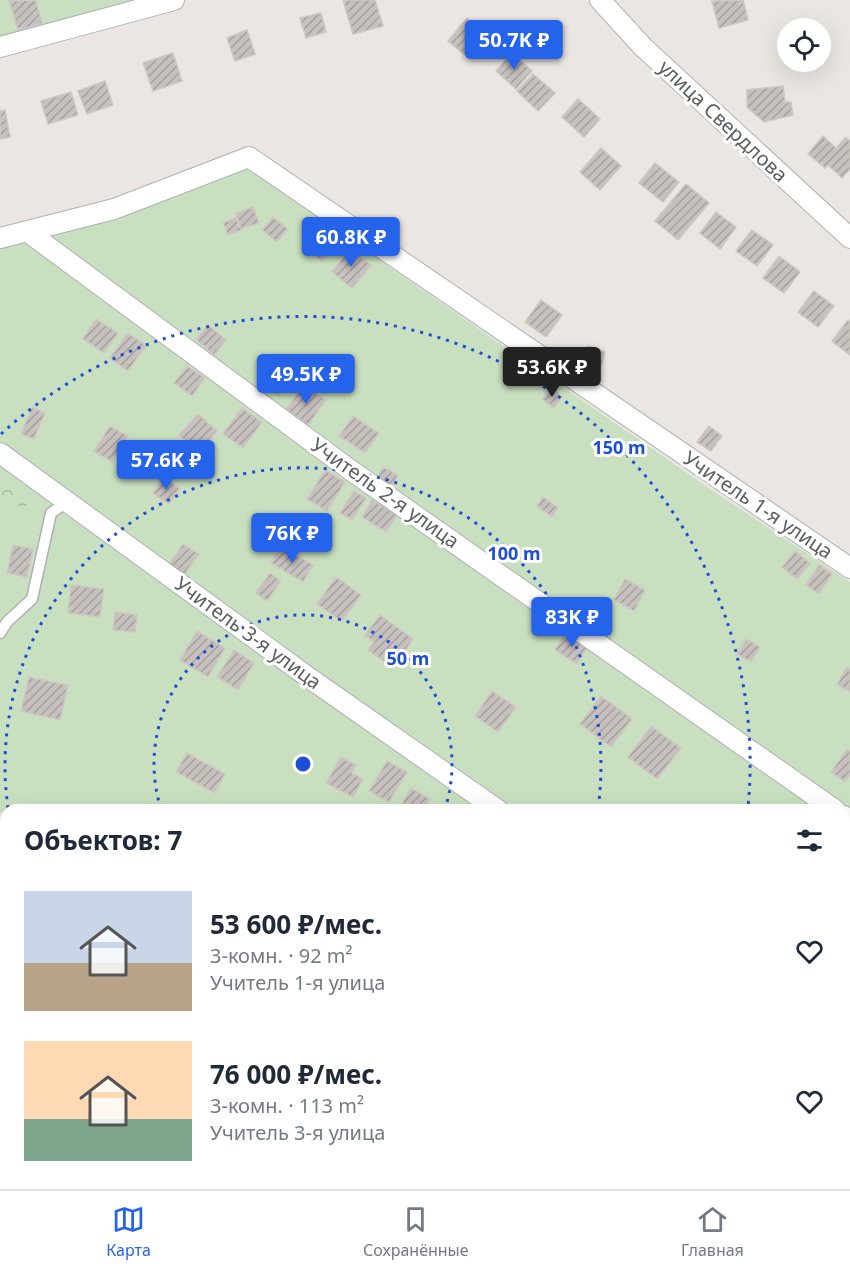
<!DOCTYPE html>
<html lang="ru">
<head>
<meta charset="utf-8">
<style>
	:root { --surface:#fff; --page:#f6f6f7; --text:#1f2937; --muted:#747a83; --line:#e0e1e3; --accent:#2563eb }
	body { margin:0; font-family:"Noto Sans",sans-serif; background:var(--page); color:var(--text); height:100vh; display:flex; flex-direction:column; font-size:22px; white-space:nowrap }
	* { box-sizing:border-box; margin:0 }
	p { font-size:20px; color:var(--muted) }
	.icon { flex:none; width:33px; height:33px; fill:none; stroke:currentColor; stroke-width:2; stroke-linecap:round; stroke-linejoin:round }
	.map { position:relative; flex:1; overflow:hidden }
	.panel { position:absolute; left:0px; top:804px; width:850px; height:386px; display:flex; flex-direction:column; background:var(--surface); border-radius:18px 18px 0 0; box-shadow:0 6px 24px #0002 }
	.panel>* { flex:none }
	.tools { position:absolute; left:777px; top:18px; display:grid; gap:12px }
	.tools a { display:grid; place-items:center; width:54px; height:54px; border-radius:50%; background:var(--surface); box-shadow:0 6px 24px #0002; font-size:30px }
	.price { position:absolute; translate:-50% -51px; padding:0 14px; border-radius:6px; background:var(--accent); color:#fff; font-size:20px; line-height:39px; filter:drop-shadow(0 2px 3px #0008) }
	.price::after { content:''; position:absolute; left:50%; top:36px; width:18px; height:14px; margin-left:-9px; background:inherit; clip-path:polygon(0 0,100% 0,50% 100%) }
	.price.current { background:#222; color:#fff }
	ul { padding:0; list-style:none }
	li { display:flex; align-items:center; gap:18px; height:150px; padding:0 24px }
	li span { display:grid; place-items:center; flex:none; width:168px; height:120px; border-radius:0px; color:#555 }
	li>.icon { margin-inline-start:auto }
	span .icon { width:72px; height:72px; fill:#fffc; stroke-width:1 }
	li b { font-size:26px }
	h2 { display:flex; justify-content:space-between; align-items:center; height:72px; padding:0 24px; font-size:26px }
	.tab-bar { display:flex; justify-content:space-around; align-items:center; height:84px; border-top:2px solid var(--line); background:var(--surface); font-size:16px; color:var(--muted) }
	.tab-bar a { display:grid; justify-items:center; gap:3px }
	.tab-bar .current { color:var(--accent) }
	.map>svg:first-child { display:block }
	.green { fill:#c9e0c0 }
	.forest { fill:url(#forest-crowns) }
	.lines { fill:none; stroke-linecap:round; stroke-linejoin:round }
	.stream { stroke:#a7e8f5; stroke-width:6 }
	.building { fill:url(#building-hatch); stroke:#cfc7c1; stroke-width:1.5 }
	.lane-casing { stroke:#adb1b3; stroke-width:13 }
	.street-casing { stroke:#adb1b3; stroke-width:22 }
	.lane { stroke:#fff; stroke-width:10 }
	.street { stroke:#fff; stroke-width:20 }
	.ring { fill:none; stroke:#1d4ed8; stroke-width:3; stroke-dasharray:3 6 }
	.labels { text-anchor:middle; stroke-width:6; stroke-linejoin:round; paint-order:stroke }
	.street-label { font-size:20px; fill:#5a5f61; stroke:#fff }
	.centre { fill:#1d4ed8; stroke:#fff; stroke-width:3 }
	.ring-label { font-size:18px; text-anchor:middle; font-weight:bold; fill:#1d4ed8; stroke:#fff; stroke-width:6; stroke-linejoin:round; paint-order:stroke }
</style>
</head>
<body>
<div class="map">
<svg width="850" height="1189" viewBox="0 0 850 1189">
	<defs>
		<pattern id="forest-crowns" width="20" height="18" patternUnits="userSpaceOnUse" patternTransform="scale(1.5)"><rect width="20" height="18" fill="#c9e0c0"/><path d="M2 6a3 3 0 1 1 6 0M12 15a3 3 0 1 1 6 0" fill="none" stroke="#a6b99f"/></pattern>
		<pattern id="building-hatch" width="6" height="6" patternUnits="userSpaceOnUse" patternTransform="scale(1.5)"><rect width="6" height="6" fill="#c7c1be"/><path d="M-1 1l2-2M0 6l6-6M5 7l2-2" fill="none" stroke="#a5a09e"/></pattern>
	</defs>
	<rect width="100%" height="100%" fill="#ebe6e1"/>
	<!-- green -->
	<g class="green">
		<path d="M0 0H145L0 42Z"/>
		<path d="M245 167 713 491 850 582V1189H706L696 1184H844V810H6V814L0 812V245Z"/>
		<path d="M0 873 6 875V1184H432L452 1189H0Z"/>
	</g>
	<!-- forest -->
	<path class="forest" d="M0 471C12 482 30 488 30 506H0Z"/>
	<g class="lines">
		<!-- stream -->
		<g class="stream">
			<path d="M0 833 6 835"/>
			<path d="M659 1184 667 1189"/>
		</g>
	</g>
	<!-- building -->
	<g class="building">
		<path d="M36 0 42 23 18 30 9 1Z"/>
		<path d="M343 0H375L383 26 353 34Z"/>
		<path d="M743 0 748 20 719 28 712 1Z"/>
		<path d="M321 13 326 32 306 38 300 18Z"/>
		<path d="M467 18 484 33 465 55 448 41Z"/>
		<path d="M247 30 255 54 235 61 227 38Z"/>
		<path d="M173 53 182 81 153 91 143 63Z"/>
		<path d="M512 53 532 71 516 89 496 71Z"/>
		<path d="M533 74 555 93 538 111 517 91Z"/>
		<path d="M105 81 113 105 87 114 78 91Z"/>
		<path d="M783 86 785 102H791L793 115 764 122 747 107V90Z"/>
		<path d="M71 92 78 115 48 124 41 101Z"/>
		<path d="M578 99 600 119 584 137 562 117Z"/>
		<path d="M5 110 10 137 0 139V111Z"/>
		<path d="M823 136 836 148 846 137 850 141V169L842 178 828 165 825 168 808 154Z"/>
		<path d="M601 148 621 166 600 190 580 172Z"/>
		<path d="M655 163 679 182 663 202 639 183Z"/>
		<path d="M686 184 709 203 678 240 655 221Z"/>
		<path d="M253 207 259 223 241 229 236 213Z"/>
		<path d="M716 212 736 227 720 249 700 233Z"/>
		<path d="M273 217 288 229 277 242 262 230Z"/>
		<path d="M236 218 241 230 228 235 223 223Z"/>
		<path d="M331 229 341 237 322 261 313 254Z"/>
		<path d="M752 230 773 245 757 266 736 251Z"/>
		<path d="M350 249 371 265 352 288 332 272Z"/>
		<path d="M779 256 800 272 784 293 763 278Z"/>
		<path d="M814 291 834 306 818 327 798 312Z"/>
		<path d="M541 300 562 315 546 337 525 322Z"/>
		<path d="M96 319 118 333 104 353 83 339Z"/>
		<path d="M848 320 850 322V355L832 341Z"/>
		<path d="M208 325 226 340 214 355 196 339Z"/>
		<path d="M128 333 146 346 128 371 110 358Z"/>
		<path d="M588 346 605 352 599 372 582 367Z"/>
		<path d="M187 366 205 378 192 396 174 383Z"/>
		<path d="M277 371 290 380 279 396 266 386Z"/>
		<path d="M304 385 326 400 308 425 286 409Z"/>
		<path d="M551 388 562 397 554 408 542 399Z"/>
		<path d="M32 407 45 413 34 439 21 434Z"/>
		<path d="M242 408 262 422 243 448 223 434Z"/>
		<path d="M198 414 217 431 198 452 179 435Z"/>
		<path d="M353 416 379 433 365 453 339 436Z"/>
		<path d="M110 426 128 436 112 462 94 451Z"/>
		<path d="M709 426 722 436 711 451 697 442Z"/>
		<path d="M383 467 398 475 392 487 376 479Z"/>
		<path d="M325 470 345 482 327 511 307 499Z"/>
		<path d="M164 477 180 489 169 504 153 493Z"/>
		<path d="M354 491 366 498 352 520 340 513Z"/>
		<path d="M543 497 558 508 552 517 537 506Z"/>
		<path d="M372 500 397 515 386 532 362 517Z"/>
		<path d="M183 544 199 554 184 575 169 565Z"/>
		<path d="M13 545 33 549 27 577 7 573Z"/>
		<path d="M282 546 313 565 303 582 271 563Z"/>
		<path d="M795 551 810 563 797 579 782 567Z"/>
		<path d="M819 565 832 574 819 594 806 585Z"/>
		<path d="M270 573 281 581 267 601 256 593Z"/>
		<path d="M336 577 361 595 342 621 317 604Z"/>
		<path d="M625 579 645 590 634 611 614 600Z"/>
		<path d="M71 585 104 589 100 617 68 613Z"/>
		<path d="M115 612 137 615 135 632 113 630Z"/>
		<path d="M380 615 413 639 399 659 391 653 385 662 368 650 374 642 365 635Z"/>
		<path d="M197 631 225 648 208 677 180 660Z"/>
		<path d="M566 632 588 646 577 664 555 650Z"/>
		<path d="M746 639 760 647 751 662 737 654Z"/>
		<path d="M234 650 254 663 238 690 217 677Z"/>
		<path d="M847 667 850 669V692L837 684Z"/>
		<path d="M29 677 68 685 60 720 21 711Z"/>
		<path d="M492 691 516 707 498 732 475 716Z"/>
		<path d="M601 696 632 719 611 747 580 724Z"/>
		<path d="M651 726 681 748 657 779 628 757Z"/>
		<path d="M847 749 850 751V775L845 782 831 772Z"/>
		<path d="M187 753 225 774 214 793 176 772Z"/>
		<path d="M341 757 356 765 352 773 363 779 353 797 326 783Z"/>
		<path d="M387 761 407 772 389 802 369 791Z"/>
		<path d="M411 788 430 799 423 810 399 809Z"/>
		<path d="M844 859 850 863V890L844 886Z"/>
		<path d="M0 976 6 977V1007L0 1005Z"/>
		<path d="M850 996V1021L844 1017V1004Z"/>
		<path d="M844 1080 850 1087V1109L844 1118Z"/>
		<path d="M0 1086 6 1087V1103L0 1102Z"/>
		<path d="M220 1184H233L246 1188 218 1189Z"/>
	</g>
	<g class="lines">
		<defs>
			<path id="lane" d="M0 633 7 622 32 599 51 513 67 502"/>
			<g id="street">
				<path d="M600 0 643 47 850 238"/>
				<path d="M0 47 174 0"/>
				<path d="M28 232 349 469 835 810"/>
				<path d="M0 238 114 209 249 157 850 568"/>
				<path d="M0 453 308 677 498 810"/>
				<path d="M844 816 850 820"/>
				<path d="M844 1050 850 1054"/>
			</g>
		</defs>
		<!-- lane casing -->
		<use href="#lane" class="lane-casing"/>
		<!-- street casing -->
		<use href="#street" class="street-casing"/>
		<!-- lane -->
		<use href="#lane" class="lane"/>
		<!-- street -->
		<use href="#street" class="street"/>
	</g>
	<!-- distance rings -->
	<g class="ring">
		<path d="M161 809A149 149 0 1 1 445 809"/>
		<path d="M8 808A298 298 0 1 1 598 808"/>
		<path d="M1 434A447 447 0 0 1 748 807"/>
	</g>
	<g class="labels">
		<!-- street labels -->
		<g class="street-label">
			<text transform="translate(723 121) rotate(43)" y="7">улица Свердлова</text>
			<text transform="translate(385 493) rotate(35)" y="7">Учитель 2-я улица</text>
			<text transform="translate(758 505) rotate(34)" y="7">Учитель 1-я улица</text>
			<text transform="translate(248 633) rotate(36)" y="7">Учитель 3-я улица</text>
		</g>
	</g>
	<circle cx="303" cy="764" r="9" class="centre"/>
	<g class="ring-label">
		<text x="619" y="454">150 m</text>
		<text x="514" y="560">100 m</text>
		<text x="408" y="665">50 m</text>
	</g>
</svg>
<div class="tools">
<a><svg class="icon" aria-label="locate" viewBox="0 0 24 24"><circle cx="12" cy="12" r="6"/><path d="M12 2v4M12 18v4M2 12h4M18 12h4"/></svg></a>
</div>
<b class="price" style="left:514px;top:71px">50.7K ₽</b>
<b class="price" style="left:351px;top:268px">60.8K ₽</b>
<b class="price current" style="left:552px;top:398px">53.6K ₽</b>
<b class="price" style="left:306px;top:405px">49.5K ₽</b>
<b class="price" style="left:166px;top:491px">57.6K ₽</b>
<b class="price" style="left:292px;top:564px">76K ₽</b>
<b class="price" style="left:572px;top:648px">83K ₽</b>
<section class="panel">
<h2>Объектов: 7<svg class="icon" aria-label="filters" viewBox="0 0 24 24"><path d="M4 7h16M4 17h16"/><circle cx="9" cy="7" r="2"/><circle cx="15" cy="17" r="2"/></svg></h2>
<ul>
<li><span style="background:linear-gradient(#c9d6e8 60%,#b9a48a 0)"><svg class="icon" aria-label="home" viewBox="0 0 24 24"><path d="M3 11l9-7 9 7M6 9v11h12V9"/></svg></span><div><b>53 600 ₽/мес.</b><p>3-комн. · 92 m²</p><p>Учитель 1-я улица</p></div><svg class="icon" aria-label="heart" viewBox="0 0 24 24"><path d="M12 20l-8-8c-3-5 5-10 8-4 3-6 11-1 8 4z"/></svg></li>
<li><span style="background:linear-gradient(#ffd9b3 65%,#7fa58c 0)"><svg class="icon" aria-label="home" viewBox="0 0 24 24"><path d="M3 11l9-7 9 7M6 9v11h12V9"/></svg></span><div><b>76 000 ₽/мес.</b><p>3-комн. · 113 m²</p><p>Учитель 3-я улица</p></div><svg class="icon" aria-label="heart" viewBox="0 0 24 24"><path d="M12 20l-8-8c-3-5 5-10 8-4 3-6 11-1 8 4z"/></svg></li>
</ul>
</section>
</div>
<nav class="tab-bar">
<a class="current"><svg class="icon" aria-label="map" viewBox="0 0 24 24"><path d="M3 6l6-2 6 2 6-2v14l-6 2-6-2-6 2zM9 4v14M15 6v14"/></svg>Карта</a>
<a><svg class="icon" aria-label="saved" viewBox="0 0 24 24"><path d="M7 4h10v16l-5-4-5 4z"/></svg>Сохранённые</a>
<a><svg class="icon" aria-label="home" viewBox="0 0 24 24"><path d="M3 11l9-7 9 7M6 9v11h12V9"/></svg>Главная</a>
</nav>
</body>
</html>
